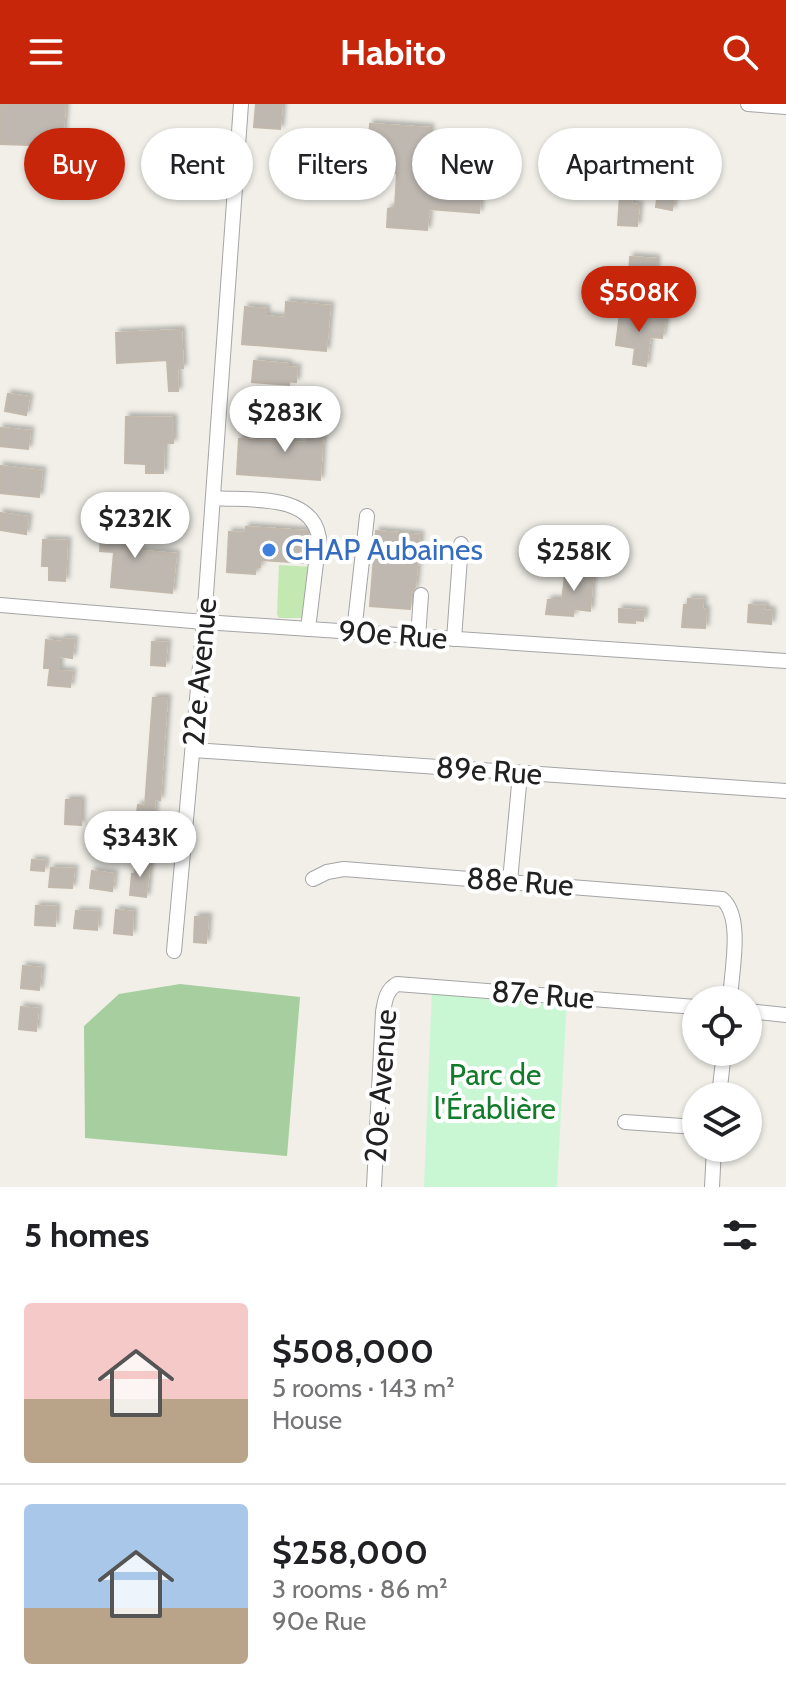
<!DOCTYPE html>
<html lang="en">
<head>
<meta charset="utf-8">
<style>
	:root { --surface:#fff; --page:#f6f6f6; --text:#202124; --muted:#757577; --line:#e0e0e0; --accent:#c8260a }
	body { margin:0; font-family:Cabin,sans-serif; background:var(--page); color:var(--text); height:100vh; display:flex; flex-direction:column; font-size:30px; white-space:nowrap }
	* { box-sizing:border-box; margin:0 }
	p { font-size:26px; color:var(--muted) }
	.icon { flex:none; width:44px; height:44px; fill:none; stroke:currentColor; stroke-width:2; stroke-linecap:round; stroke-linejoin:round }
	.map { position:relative; height:1083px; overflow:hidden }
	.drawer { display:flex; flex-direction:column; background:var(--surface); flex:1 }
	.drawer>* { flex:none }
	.guide { position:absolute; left:24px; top:24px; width:738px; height:72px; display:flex; gap:16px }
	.controls { position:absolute; left:682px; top:882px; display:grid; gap:16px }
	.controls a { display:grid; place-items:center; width:80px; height:80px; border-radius:50%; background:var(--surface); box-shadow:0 2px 6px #0004; font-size:40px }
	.price { position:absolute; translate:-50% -68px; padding:0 18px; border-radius:28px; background:#fff; color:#222; font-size:26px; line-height:52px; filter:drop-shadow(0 2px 4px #0008) }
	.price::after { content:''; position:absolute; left:50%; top:48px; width:24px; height:18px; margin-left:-12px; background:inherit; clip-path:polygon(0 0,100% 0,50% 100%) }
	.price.on { background:var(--accent); color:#fff }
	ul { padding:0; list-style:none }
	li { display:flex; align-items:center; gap:24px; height:200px; padding:0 24px }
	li+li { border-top:2px solid var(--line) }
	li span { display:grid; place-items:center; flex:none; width:224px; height:160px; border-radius:8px; color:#555 }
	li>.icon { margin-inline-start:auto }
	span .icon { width:96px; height:96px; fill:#fffc; stroke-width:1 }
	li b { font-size:34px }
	h2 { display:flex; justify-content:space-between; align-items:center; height:96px; padding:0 24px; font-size:34px }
	.pill { padding:0 28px; border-radius:36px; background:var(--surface); box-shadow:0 2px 6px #0004; font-size:28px; line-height:72px }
	.pill.on { background:var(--accent); color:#fff }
	header { display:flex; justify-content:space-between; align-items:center; height:104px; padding:0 24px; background:var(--accent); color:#fff; font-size:36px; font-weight:700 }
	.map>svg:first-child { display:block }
	.grass { fill:#c4e8b1 }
	.forest { fill:#a6ce9f }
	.park { fill:#c9f7d3 }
	.building { fill:#beb8b1; stroke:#c2b8ab; stroke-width:2; filter:url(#shadow) }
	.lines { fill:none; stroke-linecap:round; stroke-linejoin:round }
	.minor-casing { stroke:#a5a5a5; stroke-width:16 }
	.minor { stroke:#fff; stroke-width:14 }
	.shop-dot { fill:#3f7fe0; stroke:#fff; stroke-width:3 }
	.labels { text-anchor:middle; stroke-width:8; stroke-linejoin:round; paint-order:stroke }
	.shop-label { font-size:30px; fill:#366cbe; stroke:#fff; text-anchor:start }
	.street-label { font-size:30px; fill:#212121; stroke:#fff }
	.park-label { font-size:30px; fill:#127c2a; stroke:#fff }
</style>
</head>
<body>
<header><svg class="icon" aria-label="menu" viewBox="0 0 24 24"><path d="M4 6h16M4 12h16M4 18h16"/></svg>Habito<svg class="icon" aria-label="search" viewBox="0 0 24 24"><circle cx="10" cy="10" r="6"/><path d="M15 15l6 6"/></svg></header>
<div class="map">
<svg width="786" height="1083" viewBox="0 0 786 1083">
	<defs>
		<filter id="shadow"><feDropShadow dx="3.5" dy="-3.5" stdDeviation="2" flood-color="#0004"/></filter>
	</defs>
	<rect width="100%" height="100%" fill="#f1efe8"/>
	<!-- grass -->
	<path class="grass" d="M279 461 313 463 305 510 301 514H279L277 510Z"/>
	<!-- forest -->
	<path class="forest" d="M180 880 300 893 287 1052 85 1034 84 922 119 890Z"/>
	<!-- park -->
	<path class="park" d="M432 883 567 893 557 1083H424Z"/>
	<!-- building -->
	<g class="building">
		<path d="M0 0H65L62 42 0 40Z"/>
		<path d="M256 0H282L280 25 254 23Z"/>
		<path d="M370 20 430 24 427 72 481 76 479 109 429 105 427 126 387 123 388 105 395 103 397 69 367 67Z"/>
		<path d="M621 77 633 78 631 100 639 101 637 122 618 121Z"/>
		<path d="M658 89 674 91 672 106 656 103Z"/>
		<path d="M630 153 656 155 654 195 628 193Z"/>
		<path d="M286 198 330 202 326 247 242 240 245 203 266 205V212L285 214Z"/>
		<path d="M620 209 665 215 662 234 650 233 646 262 633 260 635 244 616 241Z"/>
		<path d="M181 226 183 264H177L178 287H169L167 256 117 259 116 229Z"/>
		<path d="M254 257 288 260V263L297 264 296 278 289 277V281L252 278Z"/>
		<path d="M8 290 29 293 26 311 5 307Z"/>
		<path d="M309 305 324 306 320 376 237 370 239 335 307 339Z"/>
		<path d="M126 313 173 314V339H164L163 369H146V360L125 359Z"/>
		<path d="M0 324 30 327 28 345 0 342Z"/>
		<path d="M0 362 42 367 39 393 0 389Z"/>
		<path d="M0 409 28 413 26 430 0 426Z"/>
		<path d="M103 412 135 416 132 446 176 450 172 489 111 483 114 448 100 447Z"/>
		<path d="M246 423 306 427V459L261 456 260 463H256L255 470 227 468 229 428 245 429Z"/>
		<path d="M376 427 420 431 415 483 411 490 410 505 370 502Z"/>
		<path d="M43 436 67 437 65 477 49 476V462H42Z"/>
		<path d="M566 464 593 466 590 507 574 505 573 512 546 510 548 496H562Z"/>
		<path d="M688 495 703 496 702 505 706 506 705 524 682 523 684 501H688Z"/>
		<path d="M749 501 765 502 764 506 772 507 771 520 748 518Z"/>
		<path d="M619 505 644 507 643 517 635 516V519L619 518Z"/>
		<path d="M62 535 74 536 72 554 59 552V567L72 568 70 583 48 581 50 564H44L46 536 62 538Z"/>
		<path d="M152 538 167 539 165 562 151 561Z"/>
		<path d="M153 594H167L160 696 155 695 152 728 135 726 138 701 145 702Z"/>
		<path d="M66 696H81V721L65 720Z"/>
		<path d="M137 755 150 756 146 793 130 791 132 770H135Z"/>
		<path d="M32 756 45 757 44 767 31 766Z"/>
		<path d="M51 764 74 765 72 784 49 783Z"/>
		<path d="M92 767 114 770 112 787 90 784Z"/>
		<path d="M36 802 56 803 55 822 35 821Z"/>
		<path d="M116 806 133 808 132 831 114 829Z"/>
		<path d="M76 807 98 808 97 826 74 824Z"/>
		<path d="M195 813H208L206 839 194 838Z"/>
		<path d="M23 862 41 864 39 886 21 884Z"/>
		<path d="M21 903 38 905 36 927 19 925Z"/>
	</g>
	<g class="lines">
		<defs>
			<g id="minor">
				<path d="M748 0 786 3"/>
				<path d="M213 394C248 397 312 388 319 434L308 525"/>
				<path d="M0 501 204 518 786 557"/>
				<path d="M354 528 367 412"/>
				<path d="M418 533 421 491"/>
				<path d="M454 535 461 440"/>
				<path d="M193 646 786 687"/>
				<path d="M313 775 327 768 344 765 722 795C744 813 731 869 730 896"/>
				<path d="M510 777 520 670"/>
				<path d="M174 847 204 518 241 0"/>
				<path d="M748 907 786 911"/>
				<path d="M719 992 724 948"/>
				<path d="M625 1018 696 1023"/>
				<path d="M374 1083 383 908C385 897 386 886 397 880L696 903"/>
				<path d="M712 1083 714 1044"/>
			</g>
		</defs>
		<!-- minor casing -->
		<use href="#minor" class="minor-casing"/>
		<!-- minor -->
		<use href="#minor" class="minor"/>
	</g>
	<!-- markers -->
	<circle class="shop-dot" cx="269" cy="446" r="8"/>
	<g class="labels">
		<!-- shop labels -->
		<g class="shop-label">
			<text x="285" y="456">CHAP Aubaines</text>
		</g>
		<!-- street labels -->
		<g class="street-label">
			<text transform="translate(393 531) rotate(4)" y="10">90e Rue</text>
			<text transform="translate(200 568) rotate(-85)" y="10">22e Avenue</text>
			<text transform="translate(489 667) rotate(4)" y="10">89e Rue</text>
			<text transform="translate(520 778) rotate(4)" y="10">88e Rue</text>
			<text transform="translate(543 891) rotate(4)" y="10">87e Rue</text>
			<text transform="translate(381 982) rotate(-86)" y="10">20e Avenue</text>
		</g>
		<!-- park labels -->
		<g class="park-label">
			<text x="495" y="981">Parc de<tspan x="495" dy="34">l'Érablière</tspan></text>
		</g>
	</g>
</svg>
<div class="controls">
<a><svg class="icon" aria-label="locate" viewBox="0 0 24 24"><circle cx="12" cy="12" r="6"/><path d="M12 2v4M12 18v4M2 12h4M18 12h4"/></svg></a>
<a><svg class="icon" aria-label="layers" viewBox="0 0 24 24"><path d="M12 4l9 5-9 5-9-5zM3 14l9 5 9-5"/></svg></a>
</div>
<b class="price on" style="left:639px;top:230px">$508K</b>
<b class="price" style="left:285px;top:350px">$283K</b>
<b class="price" style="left:135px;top:456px">$232K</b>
<b class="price" style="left:574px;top:489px">$258K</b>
<b class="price" style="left:140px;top:775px">$343K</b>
<div class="guide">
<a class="pill on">Buy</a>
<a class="pill">Rent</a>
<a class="pill">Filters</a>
<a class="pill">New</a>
<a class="pill">Apartment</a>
</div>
</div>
<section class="drawer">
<h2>5 homes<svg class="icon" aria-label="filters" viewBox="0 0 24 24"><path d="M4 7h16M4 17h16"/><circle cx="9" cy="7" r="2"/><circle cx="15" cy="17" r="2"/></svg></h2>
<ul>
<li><span style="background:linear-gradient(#f6c9c9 60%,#b9a48a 0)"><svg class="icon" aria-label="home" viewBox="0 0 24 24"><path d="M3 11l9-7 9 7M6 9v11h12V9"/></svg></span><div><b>$508,000</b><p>5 rooms · 143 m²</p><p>House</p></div></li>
<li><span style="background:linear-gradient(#a9c7e8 65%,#b9a48a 0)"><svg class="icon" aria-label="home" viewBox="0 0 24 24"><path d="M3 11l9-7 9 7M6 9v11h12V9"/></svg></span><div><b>$258,000</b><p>3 rooms · 86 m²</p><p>90e Rue</p></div></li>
</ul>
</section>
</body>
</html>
